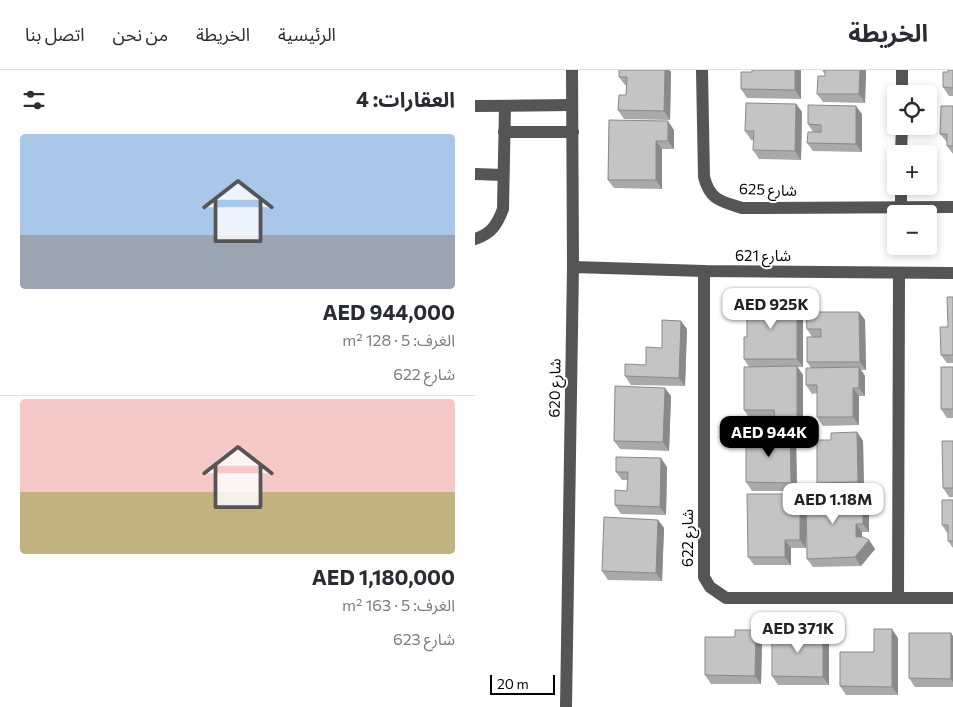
<!DOCTYPE html>
<html lang="ar">
<head>
<meta charset="utf-8">
<style>
	:root { --surface:#fff; --page:#f7f7f7; --text:#2b2b33; --muted:#7c7c81; --line:#e1e1e2; --accent:#000 }
	body { margin:0; font-family:Commissioner,"Noto Sans Arabic",sans-serif; background:var(--page); color:var(--text); direction:rtl; height:100vh; display:flex; flex-direction:column; font-size:19px; white-space:nowrap }
	* { box-sizing:border-box; margin:0 }
	p { font-size:16px; color:var(--muted) }
	.icon { flex:none; width:28px; height:28px; fill:none; stroke:currentColor; stroke-width:2; stroke-linecap:round; stroke-linejoin:round }
	.map { position:relative; flex:1; overflow:hidden; direction:ltr }
	.panel { display:flex; flex-direction:column; background:var(--surface); width:475px }
	.panel>* { flex:none }
	.fabs { position:absolute; left:412px; top:15px; display:grid; gap:10px }
	.fabs a { display:grid; place-items:center; width:50px; height:50px; border-radius:5px; background:var(--surface); box-shadow:0 2px 8px #0003; font-size:25px }
	.scale { position:absolute; left:15px; bottom:12px; width:65px; box-sizing:border-box; padding-left:5px; border:2px solid #000; border-top:0; font-size:14px; line-height:18px; white-space:nowrap; color:#000; -webkit-text-stroke:4px #fff; paint-order:stroke }
	.price { position:absolute; translate:-50% -42px; padding:0 11px; border-radius:10px; background:#fff; color:#222; font-size:16px; line-height:32px; filter:drop-shadow(0 1px 2px #0008) }
	.price::after { content:''; position:absolute; left:50%; top:30px; width:15px; height:11px; margin-left:-8px; background:inherit; clip-path:polygon(0 0,100% 0,50% 100%) }
	.price.current { background:var(--accent); color:#fff }
	ul { padding:0; list-style:none }
	li { display:grid; align-content:center; gap:10px; height:265px; padding:0 20px }
	li+li { border-top:1px solid var(--line) }
	li span { display:grid; place-items:center; height:155px; border-radius:5px; color:#555 }
	li>.icon { margin-inline-start:auto }
	span .icon { width:90px; height:90px; fill:#fffc; stroke-width:1 }
	li b { font-size:21px }
	h2 { display:flex; justify-content:space-between; align-items:center; height:60px; padding:0 20px; font-size:21px }
	header { display:flex; align-items:center; gap:30px; box-sizing:border-box; height:70px; padding:0 25px; background:var(--surface); border-bottom:1px solid var(--line) }
	header strong { font-size:24px }
	nav { display:flex; gap:28px; margin-inline-start:auto; font-size:18px }
	main { display:flex; flex:1; min-height:0 }
	.map>svg:first-child { display:block }
	.lines { fill:none; stroke-linecap:round; stroke-linejoin:round }
	.minor { stroke:#555; stroke-width:12 }
	.wall { fill:#a9a9a9 }
	.shaded-wall { fill:#898989 }
	.building { fill:#c4c4c4; stroke:#898989 }
	.labels { text-anchor:middle; stroke-width:4; stroke-linejoin:round; paint-order:stroke }
	.street-label { font-size:15px; fill:#000; stroke:#fff }
</style>
</head>
<body>
<header>
<strong>الخريطة</strong>
<nav><a>الرئيسية</a><a>الخريطة</a><a>من نحن</a><a>اتصل بنا</a></nav>
</header>
<main>
<div class="map">
<svg width="478" height="637" viewBox="0 0 478 637">
	<rect width="100%" height="100%" fill="#fff"/>
	<g class="lines">
		<!-- minor -->
		<g class="minor">
			<path d="M227 0 229 107C235 130 245 131 267 138L478 137"/>
			<path d="M427 24V0"/>
			<path d="M0 36 97 35"/>
			<path d="M29 62H98"/>
			<path d="M426 84 427 56"/>
			<path d="M0 104 28 105"/>
			<path d="M426 137V116"/>
			<path d="M0 169C16 164 22 155 28 139L30 36"/>
			<path d="M98 197 229 201 478 203"/>
			<path d="M229 201V507L235 517 251 528H478"/>
			<path d="M423 528 424 203"/>
			<path d="M91 637 98 197 97 0"/>
		</g>
	</g>
	<!-- wall -->
	<g class="wall">
		<path d="M144 0H194L196 2 195 50 149 49 143 40 151 25 152 15H150L144 7Z"/>
		<path d="M326 0V29L272 28 266 19 277 2Z"/>
		<path d="M347 0H391L390 33 348 32 342 24 350 6V3H349Z"/>
		<path d="M478 0V26H474L468 17 473 2Z"/>
		<path d="M321 34 327 42 326 90 284 89 278 80 279 70H276L270 61Z"/>
		<path d="M478 36V84L472 76V72L465 64Z"/>
		<path d="M387 44V82L338 81 332 73 338 62 333 54Z"/>
		<path d="M134 50 199 60V79H187V119L139 118 133 110Z"/>
		<path d="M478 227V293H472L466 285 473 257Z"/>
		<path d="M322 231 328 239V297H322L328 305V360H316L321 367 322 421H277L271 412 305 358 300 351V348L275 349 269 340 274 297 269 289 272 267Z"/>
		<path d="M384 242 390 250 391 300H386L390 306V326H384V355L348 356 342 347V323L337 324 331 315 336 298 332 292 337 267 332 259Z"/>
		<path d="M212 259 210 316 156 315 150 306 171 295 187 278Z"/>
		<path d="M478 297V348H472L466 339Z"/>
		<path d="M196 326 194 381 145 379 139 371Z"/>
		<path d="M382 362 388 371 389 421H350L353 424H388L394 433V462H387V467L394 470 400 479 386 496 338 497 332 489 346 418 342 413 356 370Z"/>
		<path d="M478 371V427H474L468 418Z"/>
		<path d="M192 397 191 445 146 444 140 435 152 421 153 410H147L141 402Z"/>
		<path d="M325 424 331 433V478H316V495H279L273 487Z"/>
		<path d="M478 430V478L473 471V464L467 455Z"/>
		<path d="M183 450 189 458 187 511 133 510 127 501Z"/>
		<path d="M478 566V617H440L434 608Z"/>
		<path d="M423 568V625H371L365 616 399 582Z"/>
		<path d="M287 569 286 614H236L230 605Z"/>
		<path d="M354 570V615H303L297 606Z"/>
	</g>
	<!-- shaded-wall -->
	<g class="shaded-wall">
		<path d="M190 0H194L196 2 195 50 189 41Z"/>
		<path d="M320 0H326V29L320 20Z"/>
		<path d="M385 0H391L390 33 384 24Z"/>
		<path d="M321 34 327 42 326 90 320 81Z"/>
		<path d="M381 36 387 44V82L381 74Z"/>
		<path d="M193 51 199 60V79L193 71Z"/>
		<path d="M181 71 187 79V119L181 110Z"/>
		<path d="M322 231 328 239V297L322 289Z"/>
		<path d="M384 242 390 250 391 300 385 292Z"/>
		<path d="M206 251 212 259 210 316 204 308Z"/>
		<path d="M322 296 328 305V360L322 351Z"/>
		<path d="M384 297 390 306V326L384 318Z"/>
		<path d="M190 318 196 326 194 381 188 372Z"/>
		<path d="M378 318 384 326V355L378 347Z"/>
		<path d="M315 358 321 367 322 421 316 413Z"/>
		<path d="M382 362 388 371 389 421 383 412Z"/>
		<path d="M186 388 192 397 191 445 185 437Z"/>
		<path d="M348 418 354 427 348 424Z"/>
		<path d="M325 424 331 433V478L325 470Z"/>
		<path d="M388 424 394 433V462L388 454Z"/>
		<path d="M183 450 189 458 187 511 181 503Z"/>
		<path d="M381 454 387 462V475L381 467Z"/>
		<path d="M310 470 316 478V495L310 487Z"/>
		<path d="M394 470 400 479 386 496 380 487Z"/>
		<path d="M417 559 423 568V625L417 617Z"/>
		<path d="M281 560 287 569 286 614 280 606Z"/>
		<path d="M348 561 354 570V615L348 607Z"/>
		<path d="M476 563 478 566V612L476 609Z"/>
	</g>
	<!-- building -->
	<g class="building">
		<path d="M144 0H190L189 41 143 40 144 25H151L152 7H144Z"/>
		<path d="M277 0H320V20L266 19V2H277Z"/>
		<path d="M350 0H385L384 24H342L343 6H350Z"/>
		<path d="M473 0H478V18L468 17V2H473Z"/>
		<path d="M271 33 321 34 320 81 278 80 279 61H270Z"/>
		<path d="M333 35 381 36V74L332 73 333 62H346V55L333 54Z"/>
		<path d="M466 36H478V76H472V64H465Z"/>
		<path d="M134 50 193 51V71H181V110H133Z"/>
		<path d="M472 227H478V285H466L465 257H473Z"/>
		<path d="M272 231H322V289H269V267H272Z"/>
		<path d="M331 242H384L385 292H332V267H346V259H332Z"/>
		<path d="M187 250 206 251 204 308 150 306V294L171 295V277L187 278Z"/>
		<path d="M322 296V351H300L299 340H269V297Z"/>
		<path d="M384 297V318H378V347H342V315H331V298Z"/>
		<rect x="466" y="297" width="12" height="42"/>
		<path d="M140 316 190 318 188 372 139 371Z"/>
		<path d="M299 358H315L316 413 271 412V367H299Z"/>
		<path d="M382 362 383 412 342 413V370H356V363Z"/>
		<path d="M467 371H478V418H468Z"/>
		<path d="M141 387 186 388 185 437 140 435V420L152 421 153 402H141Z"/>
		<path d="M331 418H348V424H388V454H381V467H388L394 470 380 487 332 489Z"/>
		<path d="M272 424H325V470H310V487H273Z"/>
		<path d="M467 430H478V471H473V455H467Z"/>
		<path d="M129 447 183 450 181 503 127 501Z"/>
		<path d="M399 559H417V617L365 616V582H399Z"/>
		<path d="M260 560H281L280 606 230 605V567H260Z"/>
		<path d="M297 561H348V607L297 606Z"/>
		<path d="M434 563H476V609L434 608Z"/>
	</g>
	<g class="labels">
		<!-- street labels -->
		<g class="street-label">
			<text transform="translate(293 120) rotate(2)" y="5">شارع 625</text>
			<text x="288" y="191">شارع 621</text>
			<text transform="translate(80 318) rotate(-89)" y="5">شارع 620</text>
			<text transform="translate(213 468) rotate(-90)" y="5">شارع 622</text>
		</g>
	</g>
</svg>
<div class="fabs">
<a><svg class="icon" aria-label="locate" viewBox="0 0 24 24"><circle cx="12" cy="12" r="6"/><path d="M12 2v4M12 18v4M2 12h4M18 12h4"/></svg></a>
<a>+</a>
<a>−</a>
</div>
<div class="scale">20 m</div>
<b class="price" style="left:296px;top:260px">AED 925K</b>
<b class="price current" style="left:294px;top:388px">AED 944K</b>
<b class="price" style="left:358px;top:455px">AED 1.18M</b>
<b class="price" style="left:323px;top:584px">AED 371K</b>
</div>
<section class="panel">
<h2>العقارات: 4<svg class="icon" aria-label="filters" viewBox="0 0 24 24"><path d="M4 7h16M4 17h16"/><circle cx="9" cy="7" r="2"/><circle cx="15" cy="17" r="2"/></svg></h2>
<ul>
<li><span style="background:linear-gradient(#a9c7e8 65%,#9aa5b1 0)"><svg class="icon" aria-label="home" viewBox="0 0 24 24"><path d="M3 11l9-7 9 7M6 9v11h12V9"/></svg></span><div><b>AED 944,000</b><p>الغرف: 5 · 128 m²</p><p>شارع 622</p></div></li>
<li><span style="background:linear-gradient(#f6c9c9 60%,#c2b280 0)"><svg class="icon" aria-label="home" viewBox="0 0 24 24"><path d="M3 11l9-7 9 7M6 9v11h12V9"/></svg></span><div><b>AED 1,180,000</b><p>الغرف: 5 · 163 m²</p><p>شارع 623</p></div></li>
</ul>
</section>
</main>
</body>
</html>
